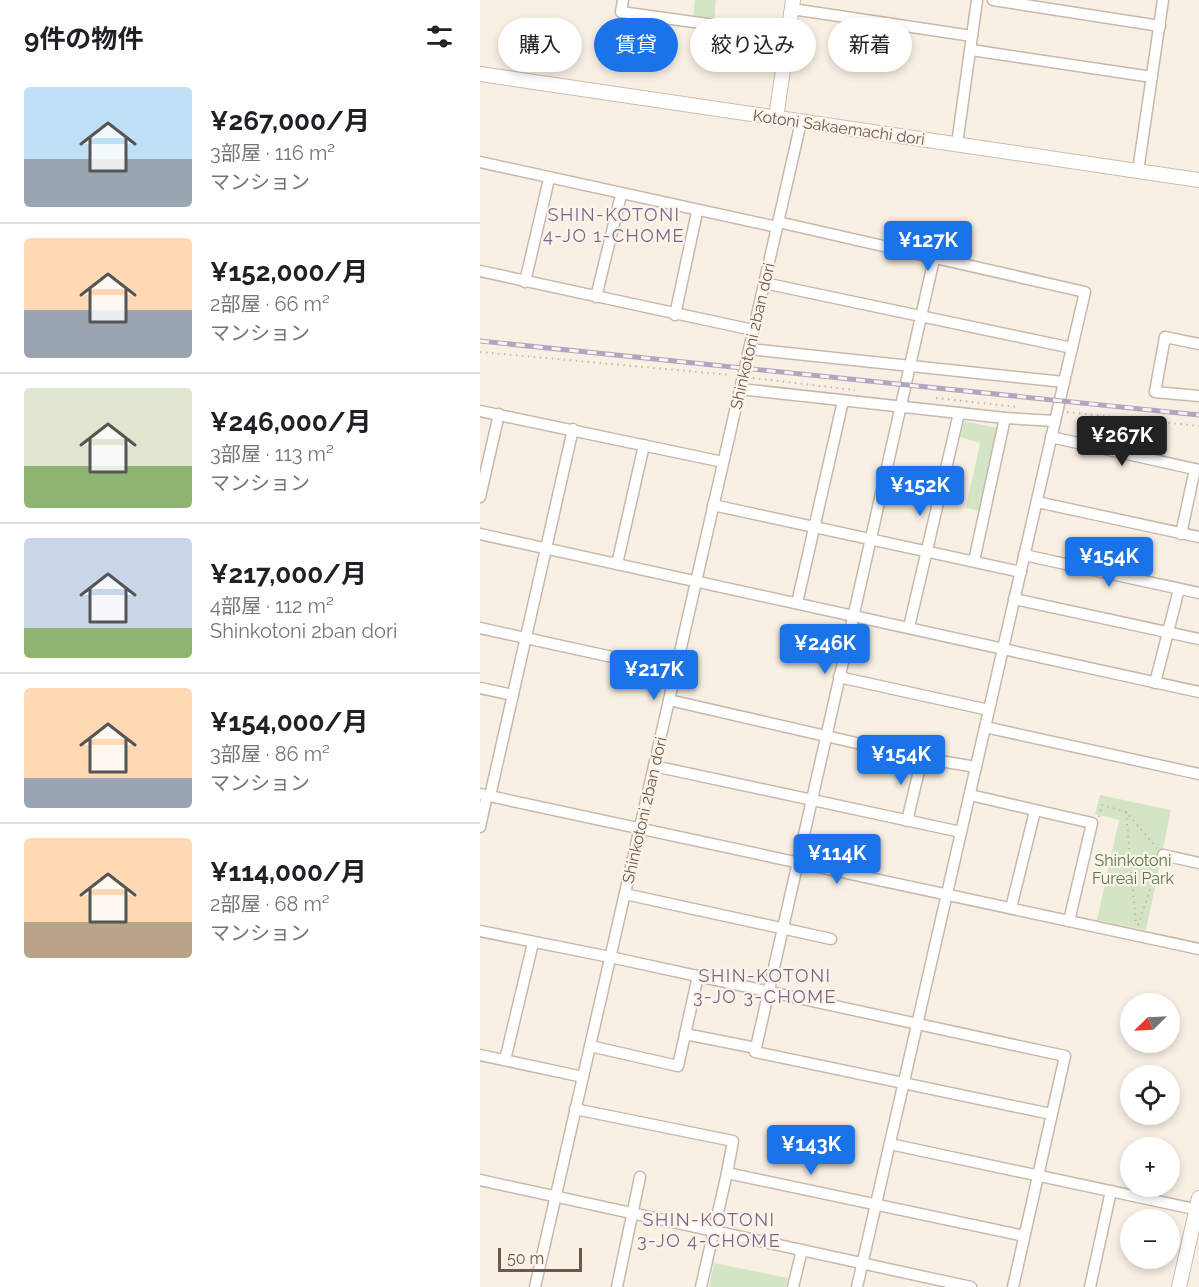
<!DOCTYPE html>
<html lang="ja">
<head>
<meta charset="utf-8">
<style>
	:root { --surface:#fff; --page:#f2f2f2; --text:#202124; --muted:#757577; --line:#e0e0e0; --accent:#1a73e8 }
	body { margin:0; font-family:Raleway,"Noto Sans JP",sans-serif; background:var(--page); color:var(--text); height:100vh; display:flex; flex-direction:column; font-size:22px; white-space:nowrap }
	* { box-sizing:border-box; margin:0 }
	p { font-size:20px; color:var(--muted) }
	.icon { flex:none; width:33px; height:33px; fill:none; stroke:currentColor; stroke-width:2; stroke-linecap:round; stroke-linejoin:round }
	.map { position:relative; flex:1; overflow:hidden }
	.details { display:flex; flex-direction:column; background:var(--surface); width:480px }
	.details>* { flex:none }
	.banner { position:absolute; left:18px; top:18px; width:570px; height:54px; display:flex; gap:12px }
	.needle { width:39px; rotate:246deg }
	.controls { position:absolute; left:640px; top:993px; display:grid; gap:12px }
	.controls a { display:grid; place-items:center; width:60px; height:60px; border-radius:50%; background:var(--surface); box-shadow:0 3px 9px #0003; font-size:30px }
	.scale { position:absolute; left:18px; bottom:15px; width:84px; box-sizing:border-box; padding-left:6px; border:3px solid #6e584d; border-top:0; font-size:16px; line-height:21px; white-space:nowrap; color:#6e584d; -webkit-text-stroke:4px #fcf4ea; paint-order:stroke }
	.price { position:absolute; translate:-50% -51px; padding:0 14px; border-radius:6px; background:var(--accent); color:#fff; font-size:20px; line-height:39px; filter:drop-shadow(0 2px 3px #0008) }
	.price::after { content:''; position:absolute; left:50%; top:36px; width:18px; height:14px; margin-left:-9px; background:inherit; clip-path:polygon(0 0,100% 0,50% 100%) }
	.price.current { background:#222; color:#fff }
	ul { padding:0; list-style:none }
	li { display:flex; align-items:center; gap:18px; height:150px; padding:0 24px }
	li+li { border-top:2px solid var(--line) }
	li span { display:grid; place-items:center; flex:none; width:168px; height:120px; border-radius:6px; color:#555 }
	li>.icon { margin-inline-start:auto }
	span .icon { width:72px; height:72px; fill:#fffc; stroke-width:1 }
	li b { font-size:26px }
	h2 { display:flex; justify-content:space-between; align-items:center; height:72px; padding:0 24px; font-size:26px }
	.chip { padding:0 21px; border-radius:27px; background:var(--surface); box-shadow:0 3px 9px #0003; font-size:21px; line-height:54px }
	.chip.current { background:var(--accent); color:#fff }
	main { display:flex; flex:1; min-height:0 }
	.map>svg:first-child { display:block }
	.green { fill:#d3e5c5 }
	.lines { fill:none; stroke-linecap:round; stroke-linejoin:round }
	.street-casing { stroke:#c8b8ac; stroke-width:13 }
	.secondary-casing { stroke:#cdbaad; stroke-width:16 }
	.path { stroke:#cfb2a3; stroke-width:2; stroke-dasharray:1.5 4.5; stroke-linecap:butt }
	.street { stroke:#fff; stroke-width:10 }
	.secondary { stroke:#fff; stroke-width:14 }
	.rail-casing { stroke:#b3a5c1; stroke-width:5 }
	.rail { stroke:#fcf4ea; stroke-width:3; stroke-dasharray:9; stroke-linecap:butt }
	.labels { text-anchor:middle; stroke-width:4.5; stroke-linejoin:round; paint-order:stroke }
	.street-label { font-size:16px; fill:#6e584d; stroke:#fcf4ea }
	.park-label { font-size:16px; fill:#59794a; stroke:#fcf4ea }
	.neighbourhood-label { font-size:18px; letter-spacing:1.5px; fill:#7c658b; stroke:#fcf4ea }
</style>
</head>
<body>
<main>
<section class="details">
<h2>9件の物件<svg class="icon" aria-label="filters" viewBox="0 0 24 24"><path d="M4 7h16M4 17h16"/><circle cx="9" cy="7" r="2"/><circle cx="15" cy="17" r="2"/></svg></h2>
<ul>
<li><span style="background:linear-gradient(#bfe0f5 60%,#9aa5b1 0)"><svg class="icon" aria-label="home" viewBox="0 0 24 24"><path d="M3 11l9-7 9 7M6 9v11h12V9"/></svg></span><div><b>¥267,000/月</b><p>3部屋 · 116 m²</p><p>マンション</p></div></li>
<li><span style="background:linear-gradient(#ffd9b3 60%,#9aa5b1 0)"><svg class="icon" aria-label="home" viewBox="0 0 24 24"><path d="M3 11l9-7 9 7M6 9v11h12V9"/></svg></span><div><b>¥152,000/月</b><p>2部屋 · 66 m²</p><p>マンション</p></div></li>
<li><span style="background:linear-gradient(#dfe7d0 65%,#8fb573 0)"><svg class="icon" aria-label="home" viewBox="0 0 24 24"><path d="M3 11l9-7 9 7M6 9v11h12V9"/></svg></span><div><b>¥246,000/月</b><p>3部屋 · 113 m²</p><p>マンション</p></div></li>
<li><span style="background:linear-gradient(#c9d6e8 75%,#8fb573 0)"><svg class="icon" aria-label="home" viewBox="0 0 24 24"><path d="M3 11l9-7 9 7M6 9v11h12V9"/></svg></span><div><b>¥217,000/月</b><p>4部屋 · 112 m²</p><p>Shinkotoni 2ban dori</p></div></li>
<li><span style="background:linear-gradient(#ffd9b3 75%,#9aa5b1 0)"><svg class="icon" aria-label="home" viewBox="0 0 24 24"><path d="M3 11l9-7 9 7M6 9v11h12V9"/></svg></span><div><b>¥154,000/月</b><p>3部屋 · 86 m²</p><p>マンション</p></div></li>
<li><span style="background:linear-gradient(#ffd9b3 70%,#b9a48a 0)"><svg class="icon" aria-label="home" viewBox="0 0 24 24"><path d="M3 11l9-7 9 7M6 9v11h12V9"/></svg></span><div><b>¥114,000/月</b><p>2部屋 · 68 m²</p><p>マンション</p></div></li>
</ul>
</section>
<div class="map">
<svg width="719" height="1287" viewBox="0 0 719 1287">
	<rect width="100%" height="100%" fill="#f9f0e4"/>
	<!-- green -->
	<g class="green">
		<path d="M215 0H236L234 21 213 18Z"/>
		<path d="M484 421 518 428 499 511 486 508 500 443 480 437Z"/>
		<path d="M620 795 691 810 666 930 617 920 639 820 615 814Z"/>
		<path d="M234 1263 308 1278 306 1287H229Z"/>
	</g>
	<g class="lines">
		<defs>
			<g id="street">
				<path d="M143 0 141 12 308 35"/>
				<path d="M513 0 680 26"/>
				<path d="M312 9 492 36"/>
				<path d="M491 50 672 77"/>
				<path d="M477 144 497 0"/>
				<path d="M0 162 297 227"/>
				<path d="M658 171 683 0"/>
				<path d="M454 259 275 1052 571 1114"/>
				<path d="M0 271 273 330"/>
				<path d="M45 282 69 179"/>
				<path d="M284 283 592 348"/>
				<path d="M116 297 141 195"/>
				<path d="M195 315 217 212"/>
				<path d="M719 344 685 337 675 392 719 396"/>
				<path d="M269 349 584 382 605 292 298 222"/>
				<path d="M260 389 525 418 575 421"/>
				<path d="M0 411 243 462"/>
				<path d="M571 437 719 470"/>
				<path d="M0 497 19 414"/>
				<path d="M557 502 719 537"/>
				<path d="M233 505 541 572"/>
				<path d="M0 534 719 692"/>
				<path d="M701 534 715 469"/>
				<path d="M544 555 719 593"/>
				<path d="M494 561 525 418"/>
				<path d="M137 564 164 445"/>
				<path d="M534 599 719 639"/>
				<path d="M317 603 363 401"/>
				<path d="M429 627 479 413"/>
				<path d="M0 628 196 671"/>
				<path d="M359 677 509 710"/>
				<path d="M675 683 699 589"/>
				<path d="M0 688 33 695"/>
				<path d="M189 700 442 758 496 767"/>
				<path d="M505 727 719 774"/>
				<path d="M174 766 481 832"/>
				<path d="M0 794 719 949"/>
				<path d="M490 795 612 823 589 921"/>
				<path d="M10 796 93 429"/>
				<path d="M427 821 442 758"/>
				<path d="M0 827 7 795"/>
				<path d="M683 855 719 863"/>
				<path d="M145 894 351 939"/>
				<path d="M531 908 555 811"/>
				<path d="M0 931 130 957 585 1056 533 1287"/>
				<path d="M205 1034 276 1048"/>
				<path d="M110 1046 198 1066 218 976"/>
				<path d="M0 1055 103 1077"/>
				<path d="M25 1060 53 943"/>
				<path d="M95 1109 253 1141 247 1173"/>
				<path d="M410 1144 719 1210"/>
				<path d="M0 1180 491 1287"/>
				<path d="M55 1287 321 122"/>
				<path d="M137 1287 160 1177"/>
				<path d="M221 1287 247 1173 544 1236"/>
				<path d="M313 1287 322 1250"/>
				<path d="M377 1287 584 382"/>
				<path d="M610 1287 631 1191"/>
			</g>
			<g id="secondary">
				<path d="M0 74 719 180"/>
				<path d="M296 118 313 0"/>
				<path d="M699 1287 719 1198"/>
			</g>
		</defs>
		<!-- street casing -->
		<use href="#street" class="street-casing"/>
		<!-- secondary casing -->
		<use href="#secondary" class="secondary-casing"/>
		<!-- path -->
		<g class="path">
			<path d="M0 352 251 375"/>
			<path d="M273 378 375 390"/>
			<path d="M456 398 537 407"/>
			<path d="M587 412 719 426"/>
			<path d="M646 812 656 925"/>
			<path d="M619 817 622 805 646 812 677 848"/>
			<path d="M658 925 679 865"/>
		</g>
		<!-- street -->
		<use href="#street" class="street"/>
		<!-- secondary -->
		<use href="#secondary" class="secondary"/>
		<defs>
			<path id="rail" d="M0 341 719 415"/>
		</defs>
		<!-- rail casing -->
		<use href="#rail" class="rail-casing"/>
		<!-- rail -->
		<use href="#rail" class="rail"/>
	</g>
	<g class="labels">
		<!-- street labels -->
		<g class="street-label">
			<text transform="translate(359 127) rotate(8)" y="6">Kotoni Sakaemachi dori</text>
			<text transform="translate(272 336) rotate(-77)" y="6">Shinkotoni 2ban dori</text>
			<text transform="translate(164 810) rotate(-77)" y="6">Shinkotoni 2ban dori</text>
		</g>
		<!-- park labels -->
		<g class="park-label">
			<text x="653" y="866">Shinkotoni<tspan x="653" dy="18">Fureai Park</tspan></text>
		</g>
		<!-- neighbourhood labels -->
		<g class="neighbourhood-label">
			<text x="134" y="221">SHIN-KOTONI<tspan x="134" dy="21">4-JO 1-CHOME</tspan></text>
			<text x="285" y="982">SHIN-KOTONI<tspan x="285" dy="21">3-JO 3-CHOME</tspan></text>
			<text x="229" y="1226">SHIN-KOTONI<tspan x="229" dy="21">3-JO 4-CHOME</tspan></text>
		</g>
	</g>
</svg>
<div class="controls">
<a><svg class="needle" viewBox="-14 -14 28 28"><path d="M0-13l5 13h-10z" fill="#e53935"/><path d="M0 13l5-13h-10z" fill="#757577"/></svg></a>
<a><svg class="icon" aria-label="locate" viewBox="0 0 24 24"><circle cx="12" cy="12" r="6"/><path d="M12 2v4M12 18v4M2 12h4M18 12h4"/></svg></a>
<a>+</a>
<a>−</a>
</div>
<div class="scale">50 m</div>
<b class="price" style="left:448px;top:272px">¥127K</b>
<b class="price current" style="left:642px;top:467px">¥267K</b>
<b class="price" style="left:440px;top:517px">¥152K</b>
<b class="price" style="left:629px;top:588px">¥154K</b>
<b class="price" style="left:345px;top:675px">¥246K</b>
<b class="price" style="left:174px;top:701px">¥217K</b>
<b class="price" style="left:421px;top:786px">¥154K</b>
<b class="price" style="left:357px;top:885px">¥114K</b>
<b class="price" style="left:331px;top:1176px">¥143K</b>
<div class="banner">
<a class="chip">購入</a>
<a class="chip current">賃貸</a>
<a class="chip">絞り込み</a>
<a class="chip">新着</a>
</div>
</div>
</main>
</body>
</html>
